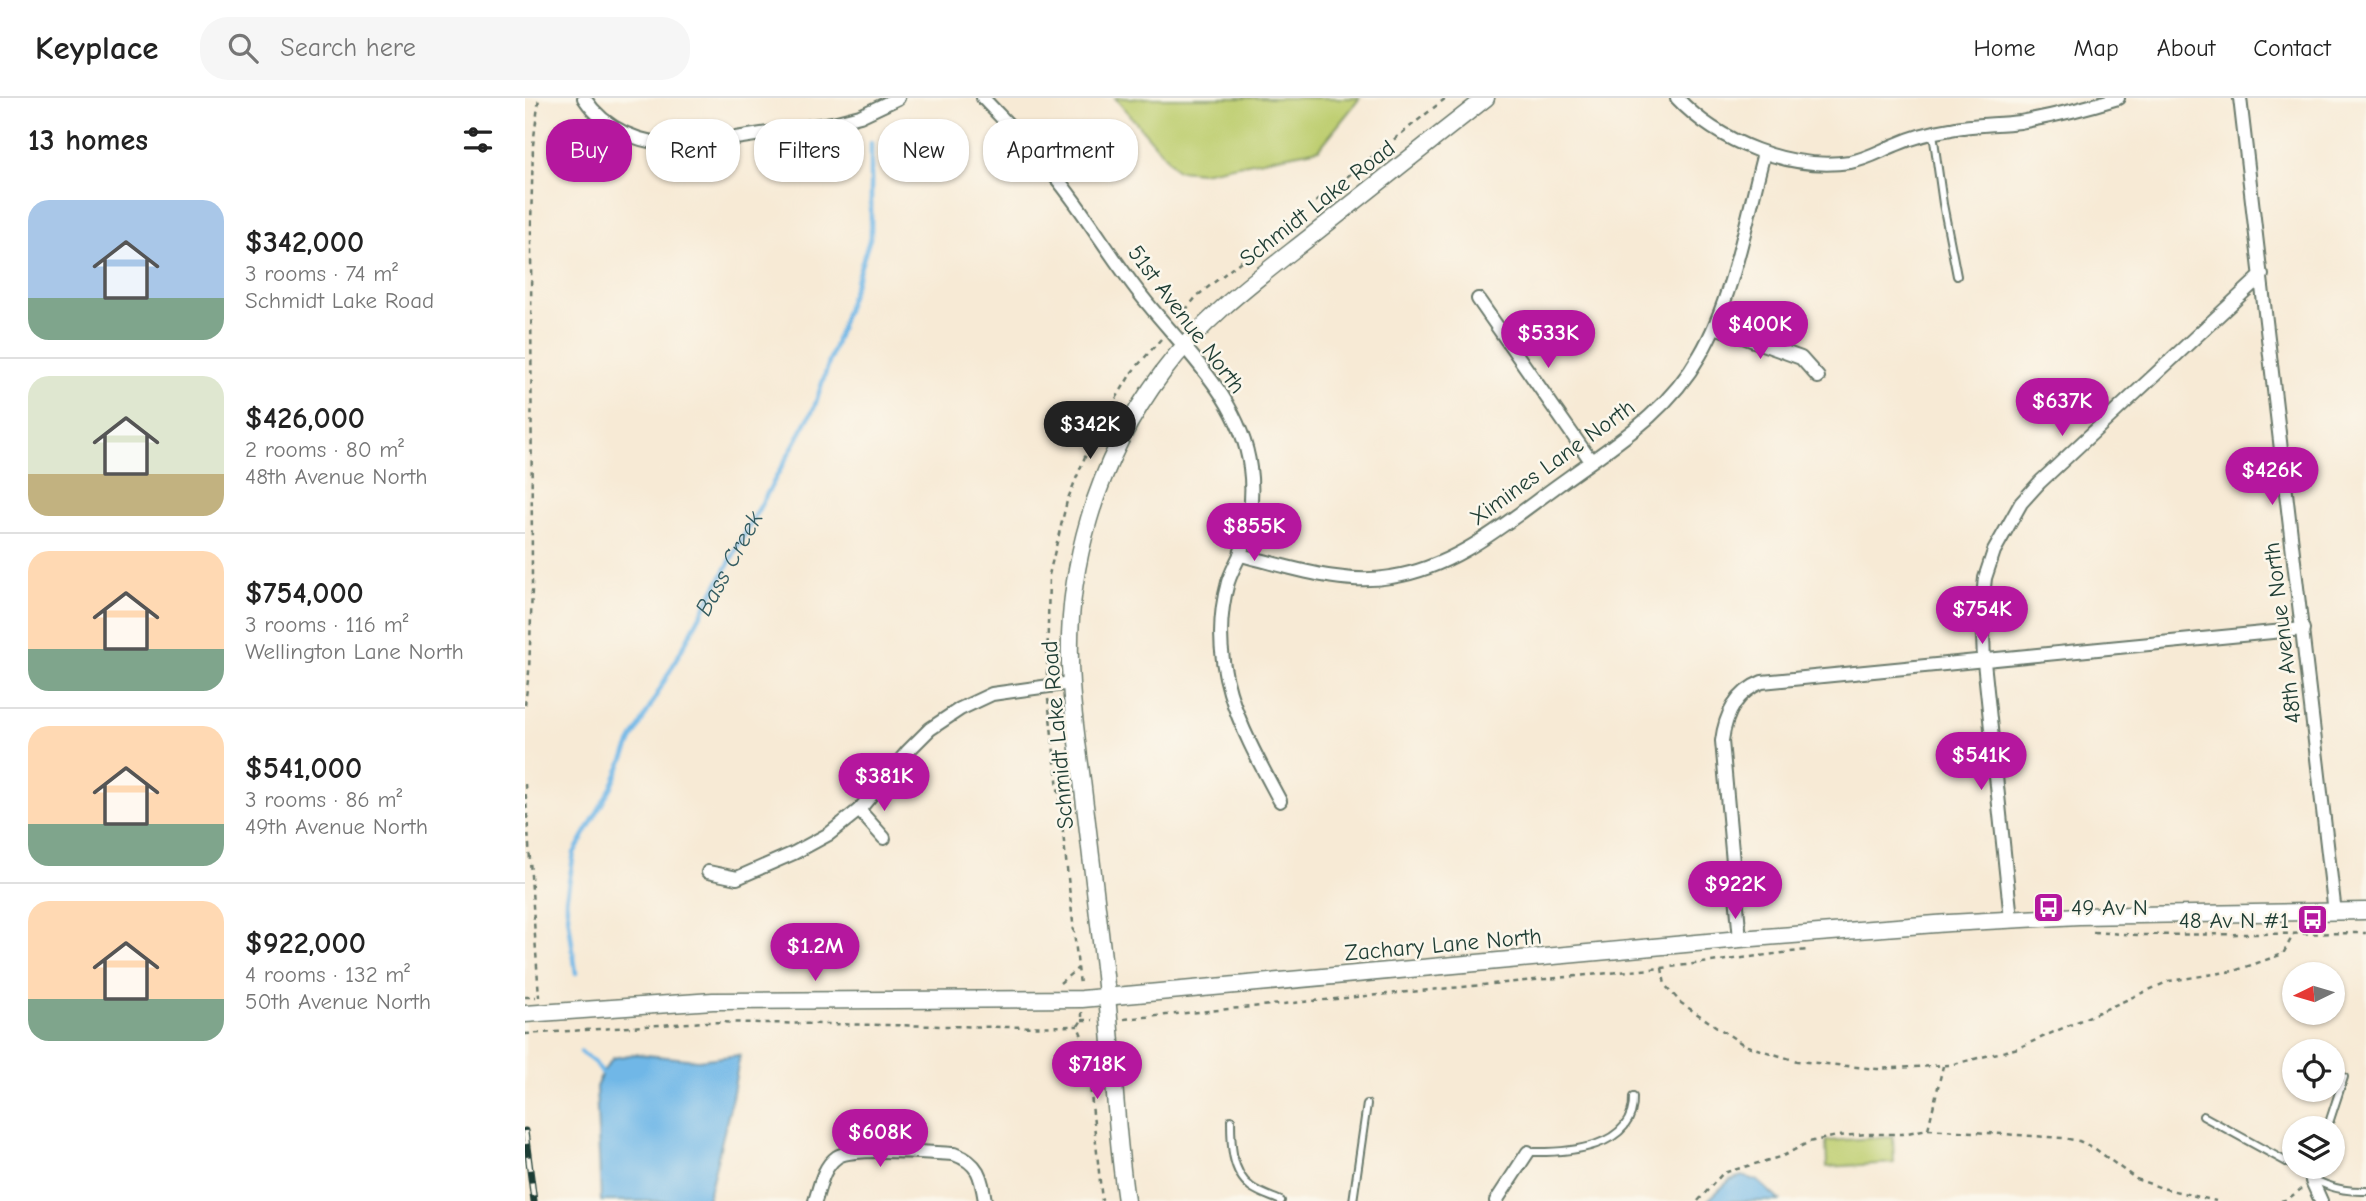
<!DOCTYPE html>
<html lang="en">
<head>
<meta charset="utf-8">
<style>
	:root { --surface:#fff; --page:#f6f6f6; --text:#222; --muted:#767676; --line:#e0e0e0; --accent:#b5179e }
	body { margin:0; font-family:"Comic Neue",sans-serif; background:var(--page); color:var(--text); height:100vh; display:flex; flex-direction:column; font-size:26px; white-space:nowrap }
	* { box-sizing:border-box; margin:0 }
	p { font-size:23px; color:var(--muted) }
	.icon { flex:none; width:38px; height:38px; fill:none; stroke:currentColor; stroke-width:2; stroke-linecap:round; stroke-linejoin:round }
	.map { position:relative; flex:1; overflow:hidden }
	.sheet { display:flex; flex-direction:column; background:var(--surface); width:525px }
	.sheet>* { flex:none }
	.top-card { position:absolute; left:21px; top:21px; width:665px; height:63px; display:flex; gap:14px }
	.needle { width:46px; rotate:265deg }
	.buttons { position:absolute; left:1757px; top:864px; display:grid; gap:14px }
	.buttons a { display:grid; place-items:center; width:63px; height:63px; border-radius:50%; background:var(--surface); box-shadow:0 2px 5px #0004; font-size:35px }
	.price { position:absolute; translate:-50% -60px; padding:0 16px; border-radius:24px; background:var(--accent); color:#fff; font-size:23px; line-height:46px; filter:drop-shadow(0 2px 4px #0008) }
	.price::after { content:''; position:absolute; left:50%; top:42px; width:21px; height:16px; margin-left:-10px; background:inherit; clip-path:polygon(0 0,100% 0,50% 100%) }
	.price.on { background:#222; color:#fff }
	ul { padding:0; list-style:none }
	li { display:flex; align-items:center; gap:21px; height:175px; padding:0 28px }
	li+li { border-top:2px solid var(--line) }
	li span { display:grid; place-items:center; flex:none; width:196px; height:140px; border-radius:21px; color:#555 }
	li>.icon { margin-inline-start:auto }
	span .icon { width:84px; height:84px; fill:#fffc; stroke-width:1 }
	li b { font-size:30px }
	h2 { display:flex; justify-content:space-between; align-items:center; height:84px; padding:0 28px; font-size:30px }
	.tag { padding:0 24px; border-radius:28px; background:var(--surface); box-shadow:0 2px 5px #0004; font-size:24px; line-height:63px }
	.tag.on { background:var(--accent); color:#fff }
	header { display:flex; align-items:center; gap:42px; box-sizing:border-box; height:98px; padding:0 35px; background:var(--surface); border-bottom:2px solid var(--line) }
	header strong { font-size:33px }
	nav { display:flex; gap:38px; margin-inline-start:auto; font-size:24px }
	.search { width:490px; height:63px; background:var(--page); display:flex; align-items:center; gap:18px; box-sizing:border-box; padding:0 24px; border-radius:28px; color:var(--muted); font-size:26px }
	main { display:flex; flex:1; min-height:0 }
	.map>svg:first-child { display:block }
	.green { fill:#bece70; stroke:#6e8652; stroke-width:2 }
	.water { fill:#6fb7e7; stroke:#477a8e; stroke-width:2 }
	.lines { fill:none; stroke-linecap:round; stroke-linejoin:round }
	.stream { stroke:#6fb7e7; stroke-width:4.5 }
	.service-casing { stroke:#6b7a6c; stroke-width:10 }
	.minor-casing { stroke:#6b7a6c; stroke-width:16 }
	.tertiary-casing { stroke:#6b7a6c; stroke-width:19 }
	.path { stroke:#6b7a6c; stroke-width:2.5; stroke-dasharray:5 5; stroke-linecap:butt }
	.service { stroke:#fff; stroke-width:6 }
	.minor { stroke:#fff; stroke-width:12 }
	.tertiary { stroke:#fff; stroke-width:16 }
	.rail-casing { stroke:#1f3d34; stroke-width:7 }
	.rail { stroke:#fbf7ec; stroke-width:4.5; stroke-dasharray:13; stroke-linecap:butt }
	.labels { text-anchor:middle; stroke-width:5; stroke-linejoin:round; paint-order:stroke }
	.street-label { font-size:23px; fill:#1f3d34; stroke:#fbf7ec }
	.poi-label { font-size:23px; fill:#1f3d34; stroke:#fbf7ec; text-anchor:start }
	.water-label { font-size:24px; font-style:italic; fill:#335c61; stroke:#fbf7ec }
</style>
</head>
<body>
<header>
<strong>Keyplace</strong>
<div class="search"><svg class="icon" aria-label="search" viewBox="0 0 24 24"><circle cx="10" cy="10" r="6"/><path d="M15 15l6 6"/></svg>Search here</div>
<nav><a>Home</a><a>Map</a><a>About</a><a>Contact</a></nav>
</header>
<main>
<section class="sheet">
<h2>13 homes<svg class="icon" aria-label="filters" viewBox="0 0 24 24"><path d="M4 7h16M4 17h16"/><circle cx="9" cy="7" r="2"/><circle cx="15" cy="17" r="2"/></svg></h2>
<ul>
<li><span style="background:linear-gradient(#a9c7e8 70%,#7fa58c 0)"><svg class="icon" aria-label="home" viewBox="0 0 24 24"><path d="M3 11l9-7 9 7M6 9v11h12V9"/></svg></span><div><b>$342,000</b><p>3 rooms · 74 m²</p><p>Schmidt Lake Road</p></div></li>
<li><span style="background:linear-gradient(#dfe7d0 70%,#c2b280 0)"><svg class="icon" aria-label="home" viewBox="0 0 24 24"><path d="M3 11l9-7 9 7M6 9v11h12V9"/></svg></span><div><b>$426,000</b><p>2 rooms · 80 m²</p><p>48th Avenue North</p></div></li>
<li><span style="background:linear-gradient(#ffd9b3 70%,#7fa58c 0)"><svg class="icon" aria-label="home" viewBox="0 0 24 24"><path d="M3 11l9-7 9 7M6 9v11h12V9"/></svg></span><div><b>$754,000</b><p>3 rooms · 116 m²</p><p>Wellington Lane North</p></div></li>
<li><span style="background:linear-gradient(#ffd9b3 70%,#7fa58c 0)"><svg class="icon" aria-label="home" viewBox="0 0 24 24"><path d="M3 11l9-7 9 7M6 9v11h12V9"/></svg></span><div><b>$541,000</b><p>3 rooms · 86 m²</p><p>49th Avenue North</p></div></li>
<li><span style="background:linear-gradient(#ffd9b3 70%,#7fa58c 0)"><svg class="icon" aria-label="home" viewBox="0 0 24 24"><path d="M3 11l9-7 9 7M6 9v11h12V9"/></svg></span><div><b>$922,000</b><p>4 rooms · 132 m²</p><p>50th Avenue North</p></div></li>
</ul>
</section>
<div class="map">
<svg width="1841" height="1103" viewBox="0 0 1841 1103">
	<rect width="100%" height="100%" fill="#fbf7ec"/>
	<filter id="ink" filterUnits="userSpaceOnUse"><feTurbulence type="fractalNoise" baseFrequency=".0143" numOctaves="2"/><feDisplacementMap in="SourceGraphic" scale="14" xChannelSelector="R" yChannelSelector="G"/><feConvolveMatrix kernelMatrix="1 2 1 2 8 2 1 2 1" color-interpolation-filters="sRGB"/></filter>
	<filter id="wash" filterUnits="userSpaceOnUse"><feTurbulence type="fractalNoise" baseFrequency=".00686" numOctaves="4" result="noise"/><feDisplacementMap in="SourceGraphic" scale="28" xChannelSelector="R" yChannelSelector="G"/><feGaussianBlur stdDeviation="1.57" result="paint"/><feColorMatrix in="noise" values="0 0 0 0 0 0 0 0 0 0 0 0 0 0 0 0 0 1.4 0 .05"/><feComposite in="paint" operator="in"/></filter>
	<g filter="url(#wash)">
		<rect width="100%" height="100%" fill="#f7ead5"/>
		<!-- green -->
		<g class="green">
			<path d="M590 0H835L794 51 677 74 652 72Z"/>
			<path d="M1368 1039 1369 1065 1302 1069 1301 1043Z"/>
		</g>
		<!-- water -->
		<g class="water">
			<path d="M110 956 173 962 215 957 206 1005 182 1103H76L71 989 77 975 88 960Z"/>
			<path d="M1217 1078 1233 1083 1255 1103H1182L1205 1082Z"/>
		</g>
		<g class="lines">
			<!-- stream -->
			<g class="stream">
				<path id="s1" d="M51 875 41 802 49 755 87 688 106 644 289 310 346 137V45"/>
				<path d="M56 954 70 965 77 975"/>
			</g>
		</g>
	</g>
	<g filter="url(#ink)">
		<g class="lines">
			<defs>
				<g id="service">
					<path d="M1408 35 1418 106 1432 178"/>
					<path d="M1678 1018 1769 1068"/>
					<path d="M706 1022C706 1045 706 1074 726 1089 734 1095 747 1099 756 1103"/>
					<path d="M1802 1031 1819 979"/>
					<path d="M1003 1054C1041 1055 1110 1051 1108 999"/>
					<path d="M1771 1069C1791 1086 1814 1094 1841 1093"/>
					<path d="M1787 1083 1791 1069"/>
					<path d="M828 1103 842 1006"/>
				</g>
				<g id="minor">
					<path d="M59 0C83 36 123 48 165 47L308 25 335 18 373 0"/>
					<path d="M458 0C488 32 520 63 546 99 572 134 595 172 623 206 663 255 717 304 725 370 729 399 724 433 714 459 710 467 706 475 703 484 680 568 717 632 755 703"/>
					<path d="M1152 0C1193 44 1265 73 1325 64 1342 61 1355 53 1370 47 1388 39 1407 34 1426 31 1449 26 1472 27 1495 24 1528 18 1561 10 1593 0"/>
					<path d="M1715 0 1810 815"/>
					<path d="M953 201 1066 363"/>
					<path d="M1190 229 1276 260 1293 279"/>
					<path d="M715 457C763 468 816 488 866 479 932 469 983 423 1036 385 1089 346 1141 317 1175 257 1208 201 1222 118 1239 55"/>
					<path d="M334 712 359 740"/>
					<path d="M183 774 212 780 269 755 304 736 334 712 382 654 405 631 435 611 467 596 546 585"/>
					<path d="M1486 821 1459 564 1457 508 1460 480 1469 453 1496 405 1515 384 1737 177"/>
					<path d="M1215 841 1197 643C1200 618 1211 594 1237 584L1778 531"/>
					<path d="M1787 1083 1796 1103"/>
					<path d="M290 1103C295 1088 298 1069 312 1059 327 1048 407 1055 429 1056 454 1065 456 1078 460 1103"/>
					<path d="M971 1103 1003 1054"/>
				</g>
				<g id="tertiary">
					<path d="M0 916 188 903 557 901 1215 841 1424 825 1554 818 1841 813"/>
					<path d="M601 1103C589 1022 588 941 578 860 571 801 564 741 557 682 553 650 548 618 546 586 538 474 571 363 638 274 678 220 733 180 785 139 843 93 902 46 961 0"/>
				</g>
			</defs>
			<!-- service casing -->
			<use href="#service" class="service-casing"/>
			<!-- minor casing -->
			<use href="#minor" class="minor-casing"/>
			<!-- tertiary casing -->
			<use href="#tertiary" class="tertiary-casing"/>
			<!-- path -->
			<g class="path">
				<path d="M654 220 672 198 921 0"/>
				<path d="M522 577 524 477 542 403 568 339 607 274 636 241"/>
				<path d="M523 601 555 887"/>
				<path d="M0 607 4 574 7 491 6 128 8 47 14 0"/>
				<path d="M0 686 14 899"/>
				<path d="M1568 834 1613 837 1841 835"/>
				<path d="M1137 870 1140 887 1156 905 1219 947 1272 963 1352 971 1425 967 1493 950 1644 883 1709 873 1758 856 1768 837"/>
				<path d="M535 885 553 870"/>
				<path d="M0 899H11"/>
				<path d="M557 914V922L553 928 561 948 577 1103"/>
				<path d="M599 921 1137 870 1282 852"/>
				<path d="M557 922H568"/>
				<path d="M0 936 180 924 480 929 553 928"/>
				<path d="M1403 1031 1538 1040 1554 1043 1569 1050 1611 1081 1637 1090 1691 1103"/>
				<path d="M1173 1103 1198 1075 1258 1058 1284 1044 1312 1038 1344 1036H1377L1403 1031 1418 968"/>
				<path d="M1756 1103 1763 1101 1776 1091"/>
			</g>
			<!-- service -->
			<use href="#service" class="service"/>
			<!-- minor -->
			<use href="#minor" class="minor"/>
			<!-- tertiary -->
			<use href="#tertiary" class="tertiary"/>
			<defs>
				<path id="rail" d="M0 1033 9 1103"/>
			</defs>
			<!-- rail casing -->
			<use href="#rail" class="rail-casing"/>
			<!-- rail -->
			<use href="#rail" class="rail"/>
		</g>
	</g>
	<!-- icons -->
	<defs>
		<symbol id="bus-square" viewBox="-11 -11 22 22"><rect x="-9" y="-9" width="18" height="18" rx="4" fill="#b5179e" stroke="#fbf7ec"/><path d="M-5-6H5V4H4V6H2V4H-2V6H-4V4H-5ZM-3.5-4V0h7V-4ZM-3.5 1.2v1.5H-2V1.2ZM2 1.2v1.5H3.5V1.2Z" fill="#fff"/></symbol>
	</defs>
	<g fill-rule="evenodd">
		<use href="#bus-square" x="1506" y="792" width="35" height="35"/>
		<use href="#bus-square" x="1770" y="804" width="35" height="35"/>
	</g>
	<g class="labels">
		<!-- street labels -->
		<g class="street-label">
			<text transform="translate(792 105) rotate(-38)" y="8">Schmidt Lake Road</text>
			<text transform="translate(662 221) rotate(53)" y="8">51st Avenue North</text>
			<text transform="translate(1027 364) rotate(-36)" y="8">Ximines Lane North</text>
			<text transform="translate(1757 535) rotate(-97)" y="8">48th Avenue North</text>
			<text transform="translate(532 637) rotate(-95)" y="8">Schmidt Lake Road</text>
			<text transform="translate(918 846) rotate(-5)" y="8">Zachary Lane North</text>
		</g>
		<!-- poi labels -->
		<g class="poi-label">
			<text x="1546" y="817">49 Av N</text>
			<text x="1764" y="830" text-anchor="end">48 Av N #1</text>
		</g>
		<!-- water labels -->
		<g class="water-label">
			<text dy="8" stroke="none"><textPath href="#s1" startOffset="450">Bass Creek</textPath></text>
		</g>
	</g>
</svg>
<div class="buttons">
<a><svg class="needle" viewBox="-14 -14 28 28"><path d="M0-13l5 13h-10z" fill="#e53935"/><path d="M0 13l5-13h-10z" fill="#767676"/></svg></a>
<a><svg class="icon" aria-label="locate" viewBox="0 0 24 24"><circle cx="12" cy="12" r="6"/><path d="M12 2v4M12 18v4M2 12h4M18 12h4"/></svg></a>
<a><svg class="icon" aria-label="layers" viewBox="0 0 24 24"><path d="M12 4l9 5-9 5-9-5zM3 14l9 5 9-5"/></svg></a>
</div>
<b class="price" style="left:1235px;top:263px">$400K</b>
<b class="price" style="left:1023px;top:272px">$533K</b>
<b class="price" style="left:1537px;top:340px">$637K</b>
<b class="price on" style="left:565px;top:363px">$342K</b>
<b class="price" style="left:1747px;top:409px">$426K</b>
<b class="price" style="left:729px;top:465px">$855K</b>
<b class="price" style="left:1457px;top:548px">$754K</b>
<b class="price" style="left:1456px;top:694px">$541K</b>
<b class="price" style="left:359px;top:715px">$381K</b>
<b class="price" style="left:1210px;top:823px">$922K</b>
<b class="price" style="left:290px;top:885px">$1.2M</b>
<b class="price" style="left:572px;top:1003px">$718K</b>
<b class="price" style="left:355px;top:1071px">$608K</b>
<div class="top-card">
<a class="tag on">Buy</a>
<a class="tag">Rent</a>
<a class="tag">Filters</a>
<a class="tag">New</a>
<a class="tag">Apartment</a>
</div>
</div>
</main>
</body>
</html>
